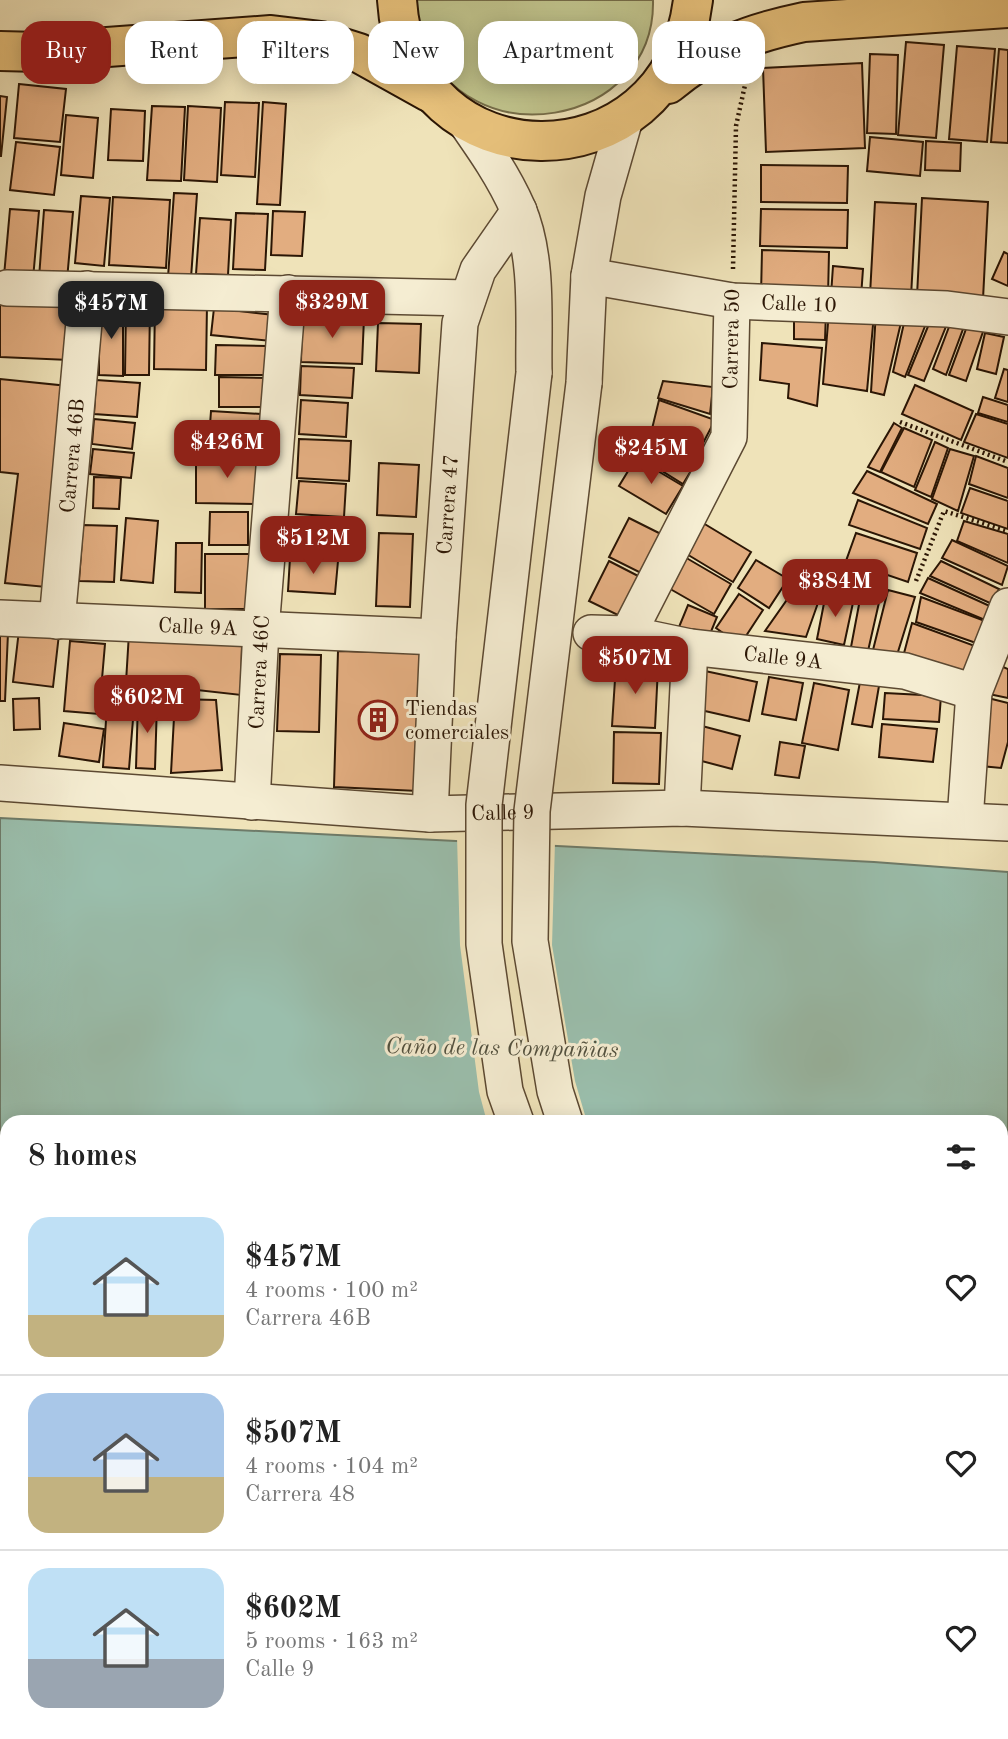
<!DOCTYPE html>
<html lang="en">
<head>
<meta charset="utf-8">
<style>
	:root { --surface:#fff; --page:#f2f2f2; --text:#222; --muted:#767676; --line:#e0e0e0; --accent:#8f2418 }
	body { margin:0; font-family:"Old Standard TT",serif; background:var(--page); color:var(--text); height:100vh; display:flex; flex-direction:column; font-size:26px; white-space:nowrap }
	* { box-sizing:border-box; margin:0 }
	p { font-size:23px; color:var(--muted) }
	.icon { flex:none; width:38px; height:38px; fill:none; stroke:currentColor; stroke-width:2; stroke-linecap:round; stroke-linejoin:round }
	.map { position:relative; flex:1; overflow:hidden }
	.sheet { position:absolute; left:0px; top:1115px; width:1008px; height:625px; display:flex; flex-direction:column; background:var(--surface); border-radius:21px 21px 0 0; box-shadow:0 4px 18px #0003 }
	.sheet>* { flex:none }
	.guide { position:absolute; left:21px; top:21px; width:966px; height:63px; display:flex; gap:14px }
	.price { position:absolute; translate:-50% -60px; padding:0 16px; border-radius:14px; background:var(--accent); color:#fff; font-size:23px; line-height:46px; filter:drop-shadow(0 2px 4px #0008) }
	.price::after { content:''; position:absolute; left:50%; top:42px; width:21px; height:16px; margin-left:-10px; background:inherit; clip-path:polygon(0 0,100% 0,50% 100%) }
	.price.current { background:#222; color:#fff }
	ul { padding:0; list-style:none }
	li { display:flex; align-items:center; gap:21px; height:175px; padding:0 28px }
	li+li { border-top:2px solid var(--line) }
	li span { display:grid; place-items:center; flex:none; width:196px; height:140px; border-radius:21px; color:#555 }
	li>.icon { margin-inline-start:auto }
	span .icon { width:84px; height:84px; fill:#fffc; stroke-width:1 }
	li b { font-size:30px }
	h2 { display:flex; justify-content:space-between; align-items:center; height:84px; padding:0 28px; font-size:30px }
	.pill { padding:0 24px; border-radius:21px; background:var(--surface); box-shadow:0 4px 18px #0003; font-size:24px; line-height:63px }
	.pill.current { background:var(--accent); color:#fff }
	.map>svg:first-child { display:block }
	.green { fill:#bfc28b; stroke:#756c48; stroke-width:2 }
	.water { fill:#9abeac; stroke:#6e7b69; stroke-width:2 }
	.pier { fill:#efe3b9 }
	.building { fill:#e2ad80; stroke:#2b1605; stroke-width:2 }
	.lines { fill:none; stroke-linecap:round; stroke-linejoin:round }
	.minor-casing { stroke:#5c4932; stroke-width:38 }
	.highway-casing { stroke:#2b1605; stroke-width:42 }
	.path { stroke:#2b1605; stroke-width:4.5; stroke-dasharray:2 3.5; stroke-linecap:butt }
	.minor { stroke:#f5edd2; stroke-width:35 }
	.highway { stroke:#e8c27c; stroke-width:38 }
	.minor-bridge-casing { stroke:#5c4932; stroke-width:38; stroke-linecap:butt }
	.minor-bridge { stroke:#f5edd2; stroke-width:35 }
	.labels { text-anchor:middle; stroke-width:6; stroke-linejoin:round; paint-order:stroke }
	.street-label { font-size:21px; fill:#2b1605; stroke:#f5edd2 }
	.poi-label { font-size:21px; fill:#2b1605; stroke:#f5edd2; text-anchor:start }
	.water-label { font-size:23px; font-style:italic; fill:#52513f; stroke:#f5edd2 }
</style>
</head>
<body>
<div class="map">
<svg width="1008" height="1739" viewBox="0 0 1008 1739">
	<rect width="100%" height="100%" fill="#efe3b9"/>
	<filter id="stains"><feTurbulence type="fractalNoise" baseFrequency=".00286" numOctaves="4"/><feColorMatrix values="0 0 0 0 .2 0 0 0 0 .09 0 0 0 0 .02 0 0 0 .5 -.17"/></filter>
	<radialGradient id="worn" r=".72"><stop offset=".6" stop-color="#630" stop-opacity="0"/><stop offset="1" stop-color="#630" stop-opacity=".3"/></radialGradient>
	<!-- green -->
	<path class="green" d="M415 0H653C656 127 466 161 422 37 418 25 417 12 415 0Z"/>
	<!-- water -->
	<path class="water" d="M0 818 874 862 1008 872V1351H1001V1122H7V1219L0 1217Z"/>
	<!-- pier -->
	<path class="pier" d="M457 837 555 842 552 945 575 1081 587 1122H487L479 1092 460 945Z"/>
	<!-- building -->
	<g class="building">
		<path d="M906 42 944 45 936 138 898 135Z"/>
		<path d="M957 46 995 49 987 142 949 139Z"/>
		<path d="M999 49 1008 50V143L991 142Z"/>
		<path d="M870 54 898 55 896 134 867 133Z"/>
		<path d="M862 63 865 148 766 152 763 68Z"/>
		<path d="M19 84 66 89 60 142 14 138Z"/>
		<path d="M0 96 7 97 1 156H0Z"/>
		<path d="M225 102 259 103 255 177 221 175Z"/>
		<path d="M263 102 286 104 280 205 257 204Z"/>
		<path d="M152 106 185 107 181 181 147 180Z"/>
		<path d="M188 106 221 108 217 182 184 180Z"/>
		<path d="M111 109 145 111 143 161 108 160Z"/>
		<path d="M66 115 98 118 93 178 61 175Z"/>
		<path d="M870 137 923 142 920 176 867 171Z"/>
		<path d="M926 141 961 143 960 171 925 170Z"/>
		<path d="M16 142 60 147 54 195 10 190Z"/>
		<path d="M761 165 848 166 847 203 761 202Z"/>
		<path d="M174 193 197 194 191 278 168 277Z"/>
		<path d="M81 196 110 198 104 266 75 263Z"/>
		<path d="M113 197 170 200 166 268 109 265Z"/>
		<path d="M922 198 988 202 983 299 917 296Z"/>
		<path d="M875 202 916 204 911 297 870 295Z"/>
		<path d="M10 209 39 211 33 279 4 276Z"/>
		<path d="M761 209 848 210 847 248 760 246Z"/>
		<path d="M44 210 73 212 67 280 39 278Z"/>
		<path d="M273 211 305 212 302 256 271 255Z"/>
		<path d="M236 213 268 214 265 270 233 269Z"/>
		<path d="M200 218 231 220 228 275 196 274Z"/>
		<path d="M762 250 829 252 828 297 761 295Z"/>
		<path d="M1004 252 1008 254V286L992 279Z"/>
		<path d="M833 266 863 269 861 297 831 295Z"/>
		<path d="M0 296 72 299 69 360 0 357Z"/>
		<path d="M155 303 207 304 206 370 154 369Z"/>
		<path d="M126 305H150L149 375H125Z"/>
		<path d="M99 306H123V376L99 375Z"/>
		<path d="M214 308 274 315 271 341 211 335Z"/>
		<path d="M794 310 826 311 825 340 794 339Z"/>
		<path d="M829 311 874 314 867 391 823 384Z"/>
		<path d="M876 312 903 314 884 395 871 392Z"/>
		<path d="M906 314 929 316 905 377 893 372Z"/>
		<path d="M302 316 364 318 362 364 301 362Z"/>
		<path d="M931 319H949L924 381 908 375Z"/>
		<path d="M952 319 966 321 946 375 933 369Z"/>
		<path d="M969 321 985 326 966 381 949 375Z"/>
		<path d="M378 323 421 324 419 373 376 371Z"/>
		<path d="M985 333 1004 337 996 374 977 369Z"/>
		<path d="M762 343 822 348 817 406 788 398 789 384 760 380Z"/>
		<path d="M216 345 266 346V375H215Z"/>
		<path d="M301 366 354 368 352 398 300 395Z"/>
		<path d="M1004 369 1008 370V402L995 398Z"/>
		<path d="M219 377 270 378 269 407H219Z"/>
		<path d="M0 379 68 386 46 587 5 583 18 474 0 472Z"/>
		<path d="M96 380 140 383 137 417 94 414Z"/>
		<path d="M663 381 713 387 710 414 658 398Z"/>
		<path d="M915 385 973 411 961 440 902 414Z"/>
		<path d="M983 397 1008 405V422L978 413Z"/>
		<path d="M301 400 348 403 346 437 299 434Z"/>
		<path d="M659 400 715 420 699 451 651 433Z"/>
		<path d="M211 411 261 414 259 442 209 439Z"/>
		<path d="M976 414 1008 424V458L964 442Z"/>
		<path d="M94 419 135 423 132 449 92 444Z"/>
		<path d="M894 423 902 428 880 472 868 467Z"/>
		<path d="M904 428 932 440 914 487 881 472Z"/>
		<path d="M299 439 351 441 349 481 297 478Z"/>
		<path d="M662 441 700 456 683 484 646 461Z"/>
		<path d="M935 442 948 448 931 497 915 490Z"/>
		<path d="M93 449 134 453 131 478 90 474Z"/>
		<path d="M950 449 974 456 958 511 932 499Z"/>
		<path d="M976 456 1008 468V498L969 484Z"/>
		<path d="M196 457H257V504L196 503Z"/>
		<path d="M636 458 683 486 666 514 619 486Z"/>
		<path d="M379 463 419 465 416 517 377 515Z"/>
		<path d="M867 471 937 504 928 524 853 493Z"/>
		<path d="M94 477 121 478 119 509 93 508Z"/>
		<path d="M299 481 346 484 344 517 296 514Z"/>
		<path d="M970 488 1008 501V529L961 513Z"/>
		<path d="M858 500 927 528 920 549 849 525Z"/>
		<path d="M210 512H248V545H209Z"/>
		<path d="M126 518 158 521 153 583 121 580Z"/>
		<path d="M295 518 336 521 335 555 293 554Z"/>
		<path d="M629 518 667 537 647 576 609 557Z"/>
		<path d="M964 521 1008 534V563L957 541Z"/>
		<path d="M703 523 751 552 733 582 685 553Z"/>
		<path d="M83 525 117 526 114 582 79 581Z"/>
		<path d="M379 533 413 534 410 607 376 606Z"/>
		<path d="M856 533 917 553 908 582 846 561Z"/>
		<path d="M952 540 1008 566 1002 585 942 558Z"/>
		<path d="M176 543H202L201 593 175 592Z"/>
		<rect x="205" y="554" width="45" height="55"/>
		<path d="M683 556 731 584 714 614 665 586Z"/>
		<path d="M290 558 338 561 335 594 288 591Z"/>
		<path d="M756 560 788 579 769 608 738 588Z"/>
		<path d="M609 561 646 580 626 619 589 601Z"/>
		<path d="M941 561 999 589 992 604 930 576Z"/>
		<path d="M803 577 825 583 806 637 765 631Z"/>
		<path d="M928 578 992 607 985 620 920 593Z"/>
		<path d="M888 590 915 597 897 655 873 650Z"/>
		<path d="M826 593 854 598 844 645 817 639Z"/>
		<path d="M739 594 763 610 740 645 716 628Z"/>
		<path d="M861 594 880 598 868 651 851 647Z"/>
		<path d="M921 597 985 621 976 643 916 622Z"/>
		<path d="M688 605 717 617 708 639 679 627Z"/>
		<path d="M912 623 975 646 966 674 903 657Z"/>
		<path d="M19 630 59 634 53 687 13 682Z"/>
		<path d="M0 633H8L5 701H0Z"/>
		<path d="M129 633 242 644 241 695 126 682Z"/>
		<path d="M70 641 105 644 99 714 64 711Z"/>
		<path d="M338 651 422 653 418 791 334 787Z"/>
		<path d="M280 654 321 655 319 732 277 731Z"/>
		<path d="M616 664 658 667 655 728 612 726Z"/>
		<path d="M996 664 1008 669V698L984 693Z"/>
		<path d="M705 671 757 682 749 721 696 709Z"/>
		<path d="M769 677 803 683 796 720 762 714Z"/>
		<path d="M860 682 879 686 872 727 852 724Z"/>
		<path d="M814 683 849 690 838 750 802 743Z"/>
		<path d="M885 693 941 696 939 722 883 719Z"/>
		<path d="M984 697 1008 703V742L1001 768 981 766Z"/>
		<path d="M39 698 40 729 14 730 13 699Z"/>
		<path d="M175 699 216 700 222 770 171 773Z"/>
		<path d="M138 702H157L155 769 136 768Z"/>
		<path d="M107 705 134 707 129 769 103 767Z"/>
		<path d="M64 723 104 729 99 762 59 756Z"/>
		<path d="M882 724 937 729 933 762 879 757Z"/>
		<path d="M702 726 740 736 732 769 694 759Z"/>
		<path d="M614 732 661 733 659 784 613 783Z"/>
		<path d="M780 742 805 746 799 778 775 775Z"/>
		<path d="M1008 1430V1452L1003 1453 1001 1431Z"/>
		<path d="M1008 1521V1549H1002L1001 1522Z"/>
		<path d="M1001 1641 1008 1657V1673L1001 1677Z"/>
		<path d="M1008 1690V1721L1001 1725V1694Z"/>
	</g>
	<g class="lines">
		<defs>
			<g id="minor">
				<path d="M462 117C483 147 503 175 518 209 539 258 533 321 534 373"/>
				<path id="s1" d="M589 276 732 301 947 309 1008 317"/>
				<path d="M7 288 468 298"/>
				<path d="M584 383 589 276 603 196 625 119"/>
				<path id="s2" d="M0 618 438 637"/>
				<path id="s3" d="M57 621 87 289"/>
				<path id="s4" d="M591 633 628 634 690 647 905 671 974 692"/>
				<path d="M628 634 729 437 732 301"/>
				<path id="s5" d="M0 783 430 814 682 808 1008 823"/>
				<path id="s6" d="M252 802 261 630 288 293"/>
				<path d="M682 808 690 647"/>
				<path id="s7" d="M430 814 438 637 460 323 478 270 519 211"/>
				<path d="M965 820 974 692 1008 606"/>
				<path d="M204 1732 219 1739"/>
				<path d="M637 1739 640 1732"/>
			</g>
			<g id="highway">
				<path d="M397 0C408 185 670 191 693 0"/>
				<path d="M0 51 39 52 271 35 321 41 359 53 429 92"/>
				<path d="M668 84C712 48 747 34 804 22L1008 8"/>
			</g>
		</defs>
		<!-- minor casing -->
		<use href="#minor" class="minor-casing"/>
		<!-- highway casing -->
		<use href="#highway" class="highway-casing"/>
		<!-- path -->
		<g class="path">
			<path d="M733 269 736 126 747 76"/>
			<path d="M900 422 1008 462"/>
			<path d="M916 581 944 511 1008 531"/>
		</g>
		<!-- minor -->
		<use href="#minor" class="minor"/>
		<!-- highway -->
		<use href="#highway" class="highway"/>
		<defs>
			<g id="minor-bridge">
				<path d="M516 1122 505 1091 484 944V805L534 373"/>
				<path d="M565 1122 555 1091 530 941 532 811 584 383"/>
			</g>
		</defs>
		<!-- minor-bridge casing -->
		<use href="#minor-bridge" class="minor-bridge-casing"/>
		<!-- minor-bridge -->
		<use href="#minor-bridge" class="minor-bridge"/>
	</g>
	<!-- icons -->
	<defs>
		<symbol id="building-ring" viewBox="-11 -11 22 22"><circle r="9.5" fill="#f5edd2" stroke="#8f2418" stroke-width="1.5"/><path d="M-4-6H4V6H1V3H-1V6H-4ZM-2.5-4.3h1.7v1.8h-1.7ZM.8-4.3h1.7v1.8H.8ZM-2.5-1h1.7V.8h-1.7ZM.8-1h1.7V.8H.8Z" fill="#8f2418"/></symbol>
	</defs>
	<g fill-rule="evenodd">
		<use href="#building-ring" x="356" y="698" width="44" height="44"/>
	</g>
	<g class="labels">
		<!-- street labels -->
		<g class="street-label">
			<text dy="7" stroke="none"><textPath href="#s1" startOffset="212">Calle 10</textPath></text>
			<text transform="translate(731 339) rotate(-89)" y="7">Carrera 50</text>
			<text dy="7" stroke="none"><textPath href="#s3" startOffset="166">Carrera 46B</textPath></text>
			<text dy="7" stroke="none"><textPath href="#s7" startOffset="310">Carrera 47</textPath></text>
			<text dy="7" stroke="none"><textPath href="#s2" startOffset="198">Calle 9A</textPath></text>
			<text dy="7" stroke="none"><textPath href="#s4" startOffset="194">Calle 9A</textPath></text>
			<text dy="7" stroke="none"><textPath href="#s6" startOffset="130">Carrera 46C</textPath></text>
			<text dy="7" stroke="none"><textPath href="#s5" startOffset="504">Calle 9</textPath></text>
		</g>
		<!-- poi labels -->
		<g class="poi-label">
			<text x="405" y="715">Tiendas<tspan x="405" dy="24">comerciales</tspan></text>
		</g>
		<!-- water labels -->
		<g class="water-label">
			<text transform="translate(502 1047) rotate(1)" y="8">Caño de las Compañias</text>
		</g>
	</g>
	<rect width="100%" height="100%" filter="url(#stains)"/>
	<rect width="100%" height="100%" fill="url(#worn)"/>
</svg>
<b class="price" style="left:332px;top:340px">$329M</b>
<b class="price current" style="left:111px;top:341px">$457M</b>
<b class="price" style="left:227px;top:480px">$426M</b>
<b class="price" style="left:651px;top:486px">$245M</b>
<b class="price" style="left:313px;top:576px">$512M</b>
<b class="price" style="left:835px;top:619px">$384M</b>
<b class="price" style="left:635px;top:696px">$507M</b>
<b class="price" style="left:147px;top:735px">$602M</b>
<div class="guide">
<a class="pill current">Buy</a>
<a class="pill">Rent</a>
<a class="pill">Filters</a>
<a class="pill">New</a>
<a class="pill">Apartment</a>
<a class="pill">House</a>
</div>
<section class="sheet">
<h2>8 homes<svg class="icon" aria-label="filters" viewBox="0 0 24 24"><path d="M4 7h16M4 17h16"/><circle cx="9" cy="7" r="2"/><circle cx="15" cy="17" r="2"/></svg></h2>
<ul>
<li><span style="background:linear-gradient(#bfe0f5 70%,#c2b280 0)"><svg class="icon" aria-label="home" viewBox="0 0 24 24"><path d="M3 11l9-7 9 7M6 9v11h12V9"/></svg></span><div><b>$457M</b><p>4 rooms · 100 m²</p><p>Carrera 46B</p></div><svg class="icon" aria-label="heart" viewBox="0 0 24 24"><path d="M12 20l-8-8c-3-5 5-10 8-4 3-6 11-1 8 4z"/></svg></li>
<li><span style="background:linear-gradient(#a9c7e8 60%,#c2b280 0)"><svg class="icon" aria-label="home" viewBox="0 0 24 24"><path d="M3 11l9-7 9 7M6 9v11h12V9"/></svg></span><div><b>$507M</b><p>4 rooms · 104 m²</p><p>Carrera 48</p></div><svg class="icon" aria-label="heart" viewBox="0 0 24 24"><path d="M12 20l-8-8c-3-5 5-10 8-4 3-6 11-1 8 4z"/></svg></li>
<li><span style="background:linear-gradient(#bfe0f5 65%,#9aa5b1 0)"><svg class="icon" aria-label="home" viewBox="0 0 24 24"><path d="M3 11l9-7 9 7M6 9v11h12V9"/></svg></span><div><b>$602M</b><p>5 rooms · 163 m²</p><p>Calle 9</p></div><svg class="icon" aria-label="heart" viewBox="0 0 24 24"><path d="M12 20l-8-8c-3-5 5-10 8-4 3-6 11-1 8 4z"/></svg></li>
</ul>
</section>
</div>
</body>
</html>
